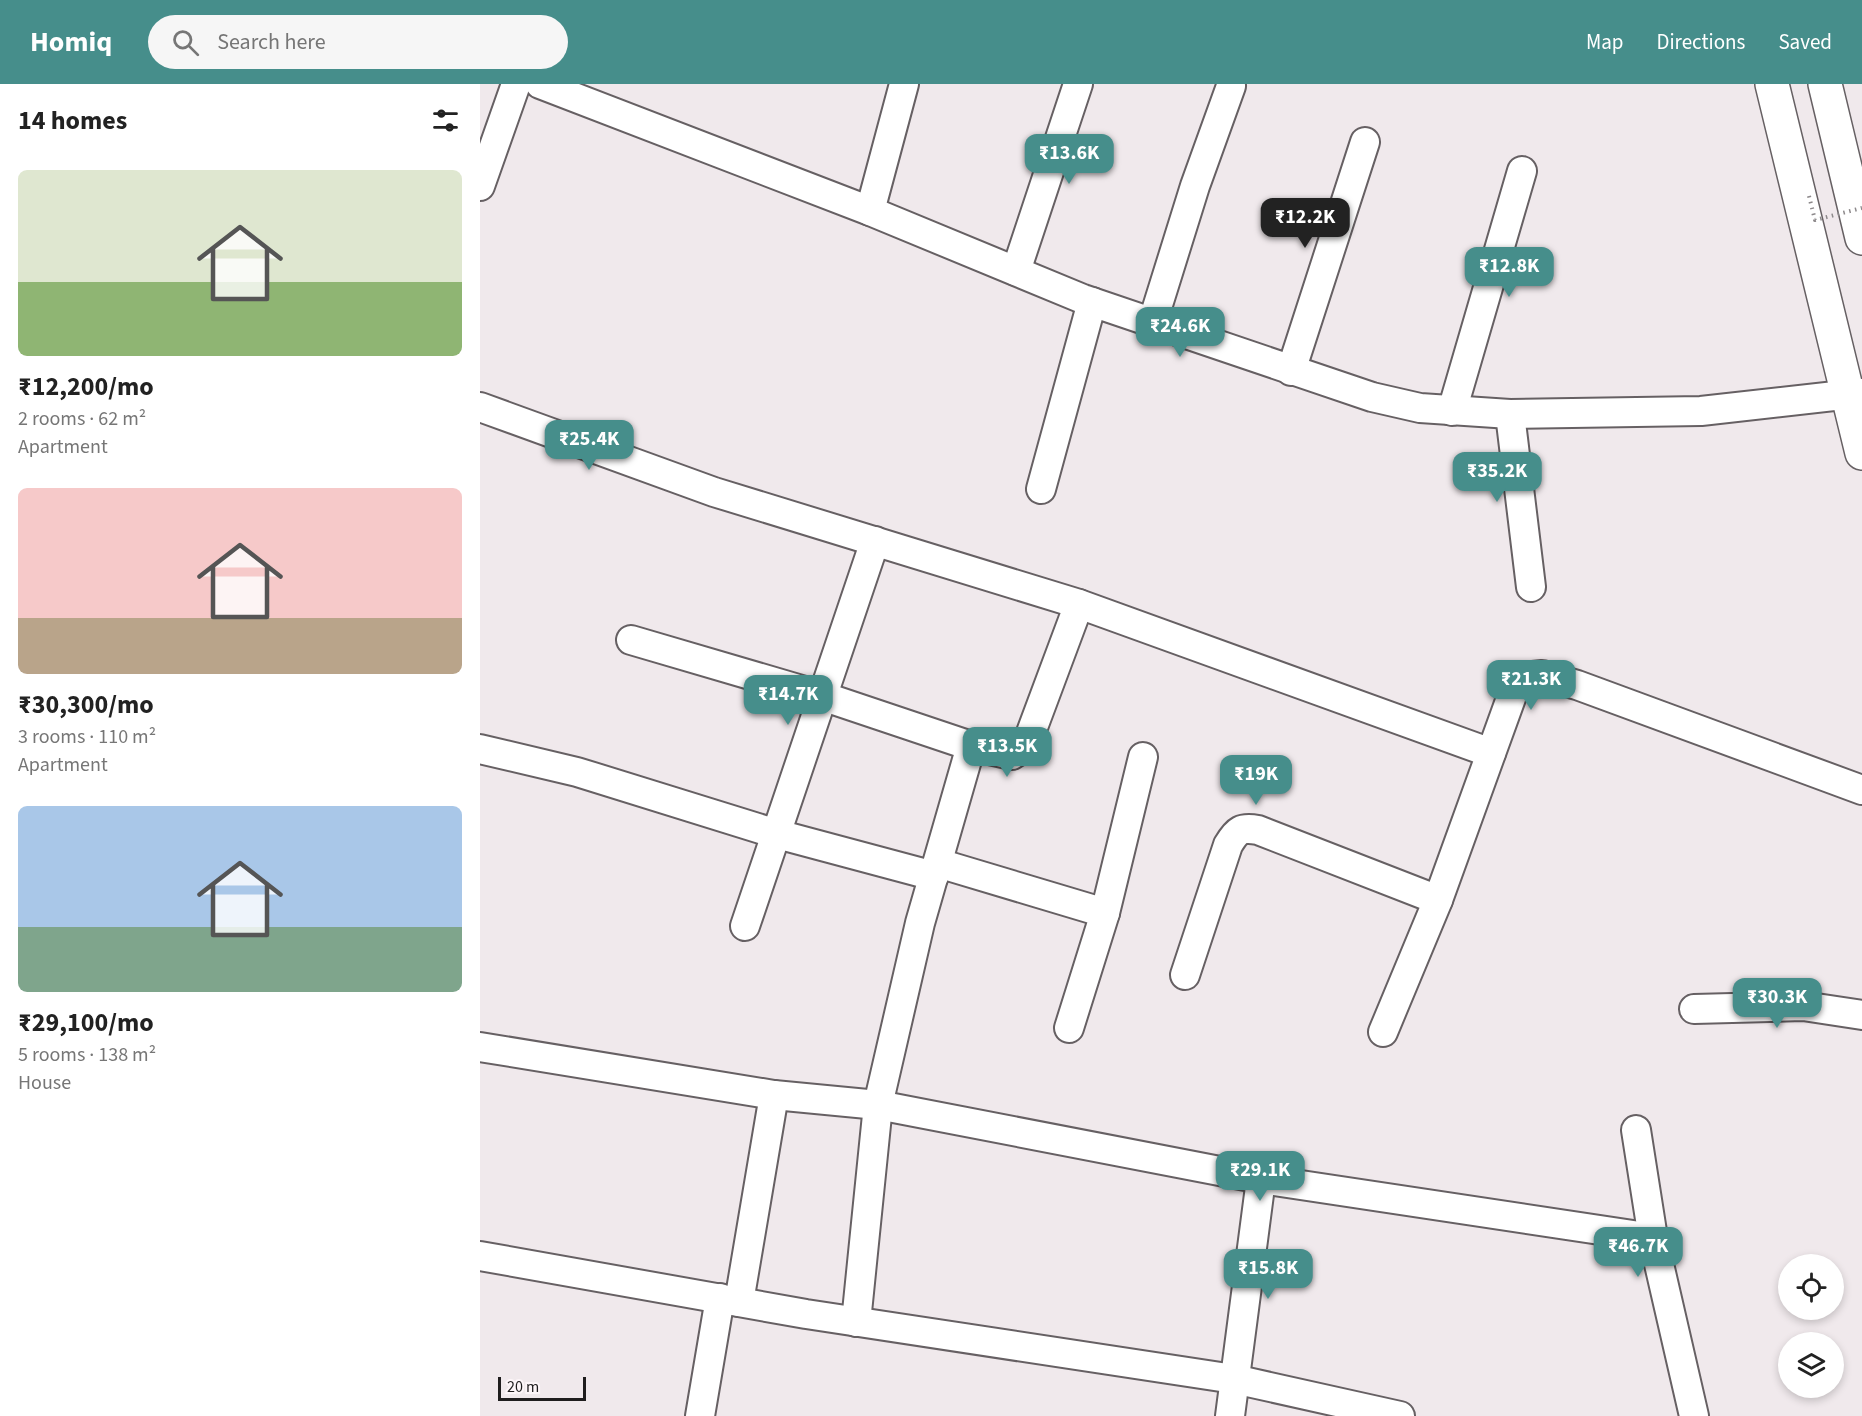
<!DOCTYPE html>
<html lang="en">
<head>
<meta charset="utf-8">
<style>
	:root { --surface:#fff; --page:#f6f6f6; --text:#222; --muted:#767676; --accent:#468e8b }
	body { margin:0; font-family:"Source Sans 3",sans-serif; background:var(--page); color:var(--text); height:100vh; display:flex; flex-direction:column; font-size:22px; white-space:nowrap }
	* { box-sizing:border-box; margin:0 }
	p { font-size:20px; color:var(--muted) }
	.icon { flex:none; width:33px; height:33px; fill:none; stroke:currentColor; stroke-width:2; stroke-linecap:round; stroke-linejoin:round }
	.map { position:relative; flex:1; overflow:hidden }
	.sheet { display:flex; flex-direction:column; background:var(--surface); width:480px }
	.sheet>* { flex:none }
	.buttons { position:absolute; left:1298px; top:1170px; display:grid; gap:12px }
	.buttons a { display:grid; place-items:center; width:66px; height:66px; border-radius:50%; background:var(--surface); box-shadow:0 3px 9px #0003; font-size:30px }
	.scale { position:absolute; left:18px; bottom:15px; width:88px; box-sizing:border-box; padding-left:6px; border:3px solid #1f1d1e; border-top:0; font-size:16px; line-height:21px; white-space:nowrap; color:#1f1d1e; -webkit-text-stroke:4px #fdf6f9; paint-order:stroke }
	.price { position:absolute; translate:-50% -51px; padding:0 14px; border-radius:12px; background:var(--accent); color:#fff; font-size:20px; line-height:39px; filter:drop-shadow(0 2px 3px #0008) }
	.price::after { content:''; position:absolute; left:50%; top:36px; width:18px; height:14px; margin-left:-9px; background:inherit; clip-path:polygon(0 0,100% 0,50% 100%) }
	.price.on { background:#222; color:#fff }
	ul { padding:0; list-style:none }
	li { display:grid; align-content:center; gap:12px; height:318px; padding:0 18px }
	li span { display:grid; place-items:center; height:186px; border-radius:9px; color:#555 }
	li>.icon { margin-inline-start:auto }
	span .icon { width:108px; height:108px; fill:#fffc; stroke-width:1 }
	li b { font-size:26px }
	h2 { display:flex; justify-content:space-between; align-items:center; height:72px; padding:0 18px; font-size:26px }
	header { display:flex; align-items:center; gap:36px; box-sizing:border-box; height:84px; padding:0 30px; background:var(--accent); color:#fff }
	header strong { font-size:28px }
	nav { display:flex; gap:33px; margin-inline-start:auto; font-size:21px }
	.search { width:420px; height:54px; background:var(--page); display:flex; align-items:center; gap:15px; box-sizing:border-box; padding:0 21px; border-radius:33px; color:var(--muted); font-size:22px }
	main { display:flex; flex:1; min-height:0 }
	.map>svg:first-child { display:block }
	.lines { fill:none; stroke-linecap:round; stroke-linejoin:round }
	.street-casing { stroke:#666063; stroke-width:32 }
	.secondary-casing { stroke:#666063; stroke-width:36 }
	.primary-casing { stroke:#666063; stroke-width:36 }
	.street { stroke:#fff; stroke-width:28 }
	.secondary { stroke:#fff; stroke-width:33 }
	.primary { stroke:#fff; stroke-width:33 }
	.path-bridge { stroke:#8d898b; stroke-width:4; stroke-dasharray:1.5 4.5; stroke-linecap:butt }
</style>
</head>
<body>
<header>
<strong>Homiq</strong>
<div class="search"><svg class="icon" aria-label="search" viewBox="0 0 24 24"><circle cx="10" cy="10" r="6"/><path d="M15 15l6 6"/></svg>Search here</div>
<nav><a>Map</a><a>Directions</a><a>Saved</a></nav>
</header>
<main>
<section class="sheet">
<h2>14 homes<svg class="icon" aria-label="filters" viewBox="0 0 24 24"><path d="M4 7h16M4 17h16"/><circle cx="9" cy="7" r="2"/><circle cx="15" cy="17" r="2"/></svg></h2>
<ul>
<li><span style="background:linear-gradient(#dfe7d0 60%,#8fb573 0)"><svg class="icon" aria-label="home" viewBox="0 0 24 24"><path d="M3 11l9-7 9 7M6 9v11h12V9"/></svg></span><div><b>₹12,200/mo</b><p>2 rooms · 62 m²</p><p>Apartment</p></div></li>
<li><span style="background:linear-gradient(#f6c9c9 70%,#b9a48a 0)"><svg class="icon" aria-label="home" viewBox="0 0 24 24"><path d="M3 11l9-7 9 7M6 9v11h12V9"/></svg></span><div><b>₹30,300/mo</b><p>3 rooms · 110 m²</p><p>Apartment</p></div></li>
<li><span style="background:linear-gradient(#a9c7e8 65%,#7fa58c 0)"><svg class="icon" aria-label="home" viewBox="0 0 24 24"><path d="M3 11l9-7 9 7M6 9v11h12V9"/></svg></span><div><b>₹29,100/mo</b><p>5 rooms · 138 m²</p><p>House</p></div></li>
</ul>
</section>
<div class="map">
<svg width="1382" height="1332" viewBox="0 0 1382 1332">
	<rect width="100%" height="100%" fill="#f0e9ec"/>
	<g class="lines">
		<defs>
			<g id="street">
				<path d="M60 0 390 127 603 215 892 313 940 324 1030 330 1221 327 1382 309"/>
				<path d="M0 102 36 0"/>
				<path d="M390 127 424 0"/>
				<path d="M536 187 598 0"/>
				<path d="M672 240 715 102 751 2"/>
				<path d="M811 287 885 58"/>
				<path d="M0 323 234 408 599 520 1011 669"/>
				<path d="M972 327 1042 87"/>
				<path d="M1030 330 1051 503"/>
				<path d="M561 405 612 218"/>
				<path d="M151 556 342 612 491 662 532 671 546 662 599 520"/>
				<path d="M0 665 97 688 297 750 454 792"/>
				<path d="M458 779 625 829"/>
				<path d="M265 842 395 457"/>
				<path d="M705 891 748 761C757 746 761 743 778 746L958 816"/>
				<path d="M1214 925 1323 922 1382 931"/>
				<path d="M589 944 625 829 663 673"/>
				<path d="M903 948 958 816 1035 603 1042 593 1062 591 1097 601 1382 706"/>
				<path d="M0 963 294 1011 398 1021 781 1095 1173 1154"/>
				<path d="M1156 1046 1173 1154 1214 1332"/>
				<path d="M0 1172 326 1230 754 1295 920 1332"/>
				<path d="M259 1218 294 1011"/>
				<path d="M376 1238 398 1021 440 839 491 662"/>
				<path d="M220 1332 240 1214"/>
				<path d="M750 1332 781 1095"/>
			</g>
			<path id="secondary" d="M1292 0 1382 369"/>
			<path id="primary" d="M1345 0 1382 154"/>
		</defs>
		<!-- street casing -->
		<use href="#street" class="street-casing"/>
		<!-- secondary casing -->
		<use href="#secondary" class="secondary-casing"/>
		<!-- primary casing -->
		<use href="#primary" class="primary-casing"/>
		<!-- street -->
		<use href="#street" class="street"/>
		<!-- secondary -->
		<use href="#secondary" class="secondary"/>
		<!-- primary -->
		<use href="#primary" class="primary"/>
		<!-- path-bridge -->
		<path class="path-bridge" d="M1329 112 1335 136 1382 124"/>
	</g>
</svg>
<div class="buttons">
<a><svg class="icon" aria-label="locate" viewBox="0 0 24 24"><circle cx="12" cy="12" r="6"/><path d="M12 2v4M12 18v4M2 12h4M18 12h4"/></svg></a>
<a><svg class="icon" aria-label="layers" viewBox="0 0 24 24"><path d="M12 4l9 5-9 5-9-5zM3 14l9 5 9-5"/></svg></a>
</div>
<div class="scale">20 m</div>
<b class="price" style="left:589px;top:101px">₹13.6K</b>
<b class="price on" style="left:825px;top:165px">₹12.2K</b>
<b class="price" style="left:1029px;top:214px">₹12.8K</b>
<b class="price" style="left:700px;top:274px">₹24.6K</b>
<b class="price" style="left:109px;top:387px">₹25.4K</b>
<b class="price" style="left:1017px;top:419px">₹35.2K</b>
<b class="price" style="left:1051px;top:627px">₹21.3K</b>
<b class="price" style="left:308px;top:642px">₹14.7K</b>
<b class="price" style="left:527px;top:694px">₹13.5K</b>
<b class="price" style="left:776px;top:722px">₹19K</b>
<b class="price" style="left:1297px;top:945px">₹30.3K</b>
<b class="price" style="left:780px;top:1118px">₹29.1K</b>
<b class="price" style="left:1158px;top:1194px">₹46.7K</b>
<b class="price" style="left:788px;top:1216px">₹15.8K</b>
</div>
</main>
</body>
</html>
